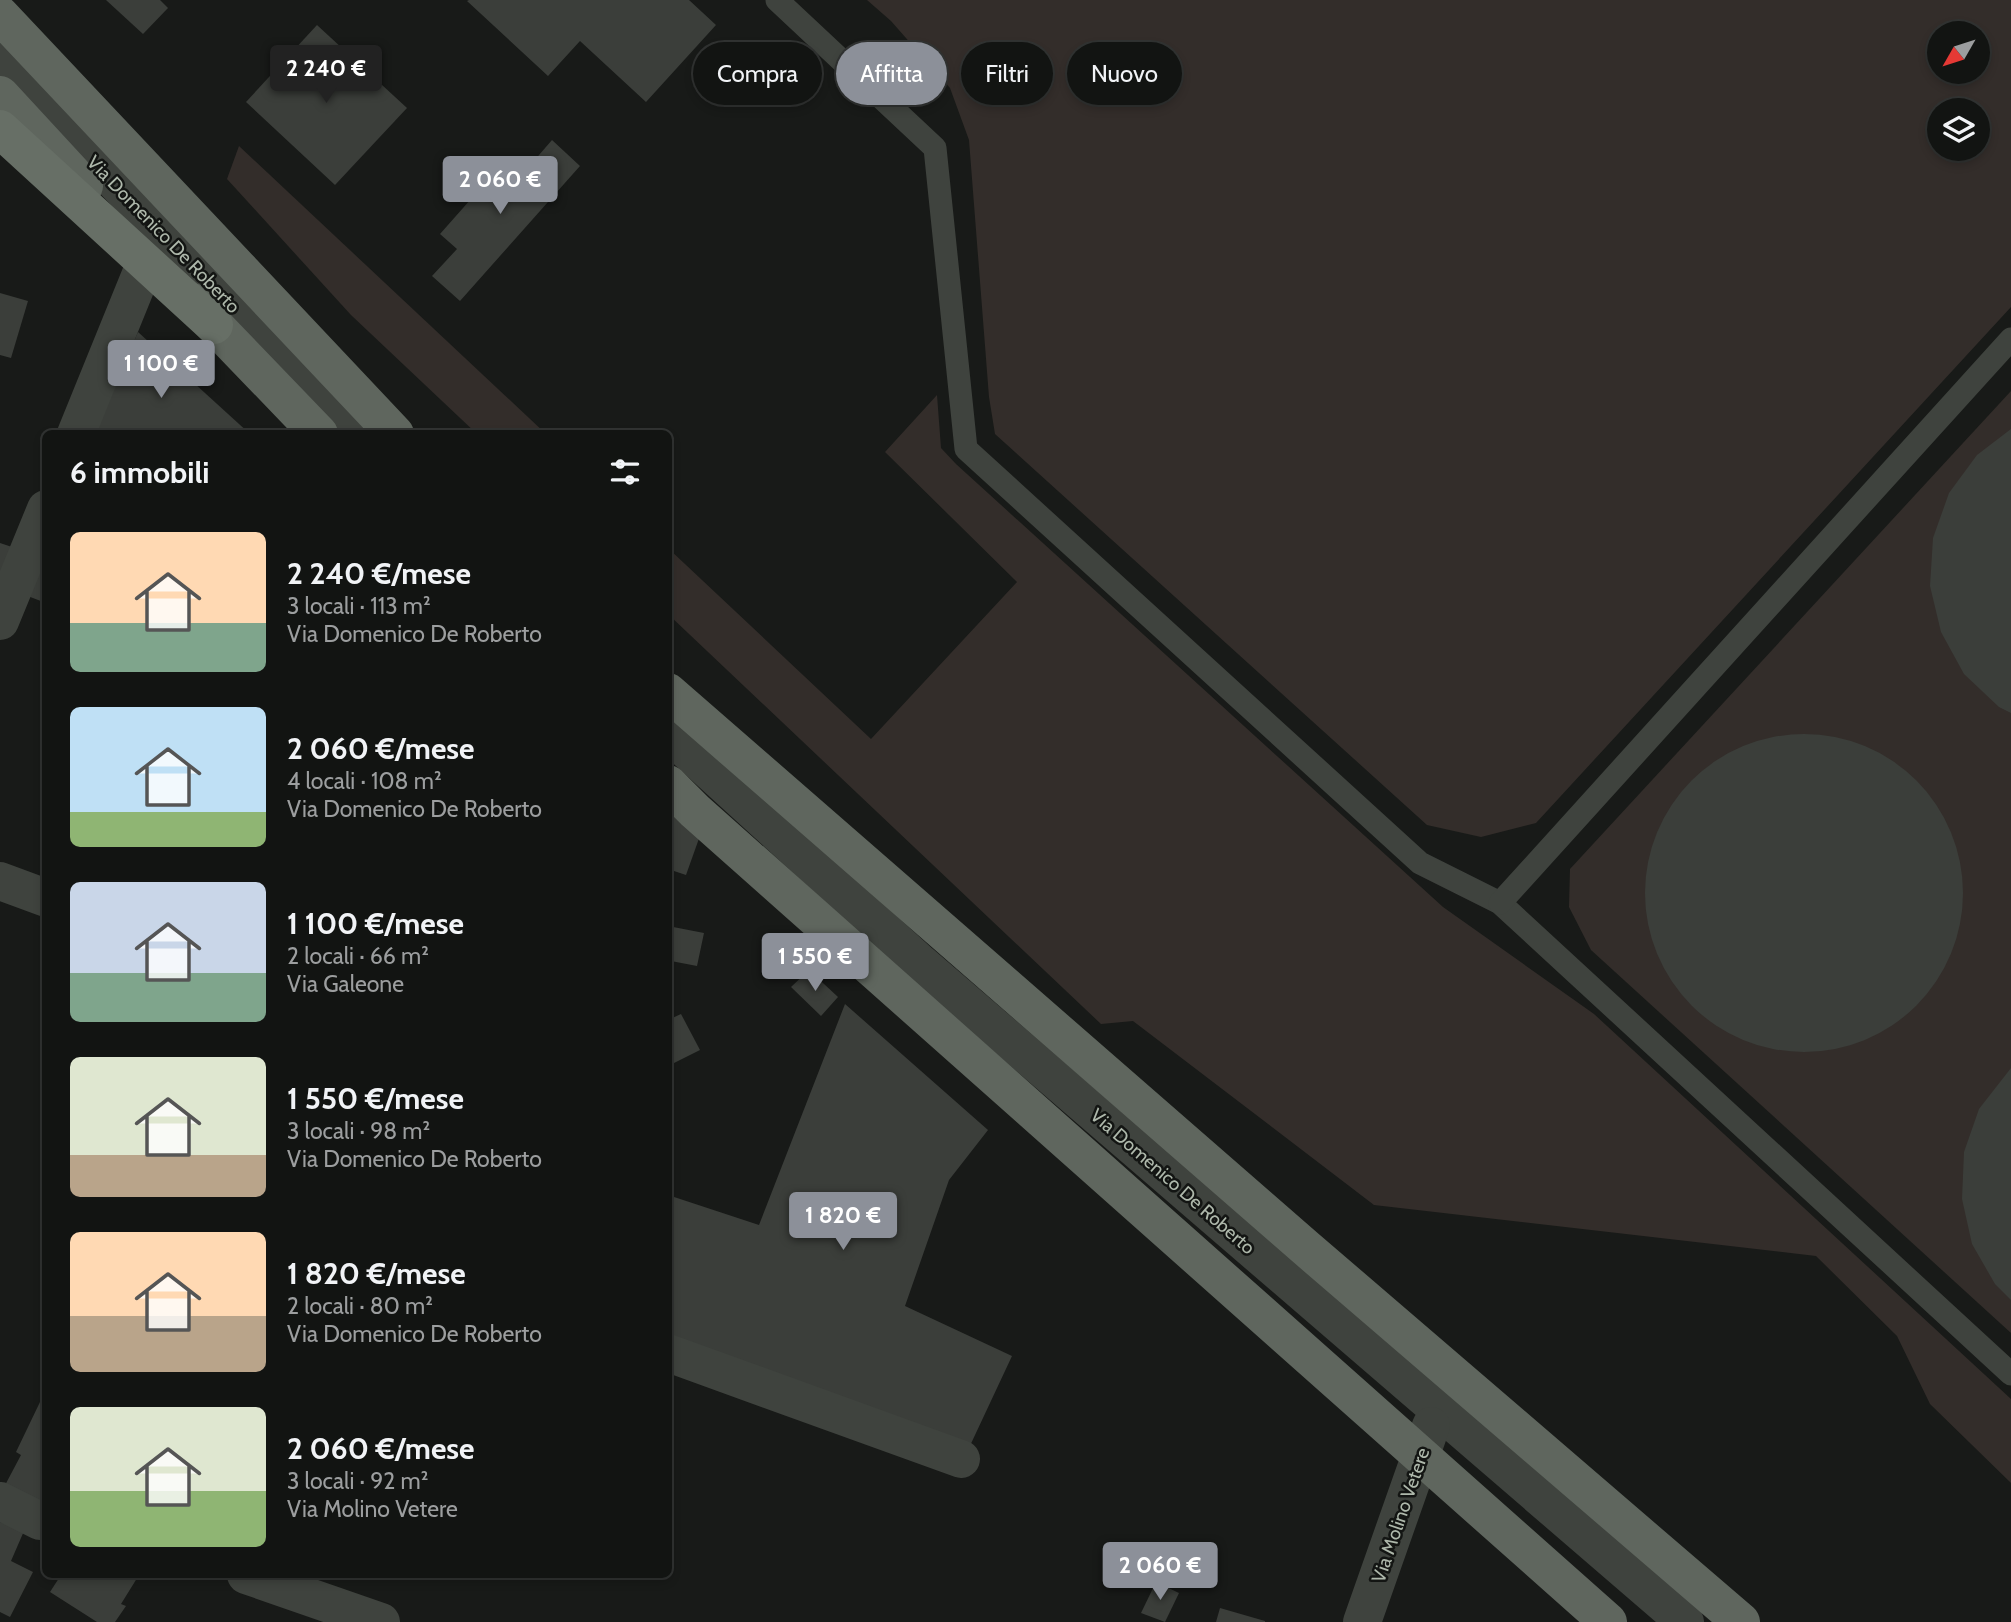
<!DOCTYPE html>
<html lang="it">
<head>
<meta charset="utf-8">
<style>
	:root { --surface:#121412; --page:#1b1d1b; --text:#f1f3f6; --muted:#9c9e9f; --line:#313332; --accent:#8c9099 }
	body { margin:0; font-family:Cabin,sans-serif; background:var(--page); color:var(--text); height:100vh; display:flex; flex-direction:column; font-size:26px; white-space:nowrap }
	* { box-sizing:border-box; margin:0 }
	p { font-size:23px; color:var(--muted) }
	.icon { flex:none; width:38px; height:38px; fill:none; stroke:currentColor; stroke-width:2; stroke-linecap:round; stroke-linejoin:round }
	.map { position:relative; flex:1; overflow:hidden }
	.drawer { position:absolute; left:42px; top:430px; width:630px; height:1148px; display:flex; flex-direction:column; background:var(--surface); border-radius:10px; box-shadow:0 4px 10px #0003,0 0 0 2px var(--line) }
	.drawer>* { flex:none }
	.top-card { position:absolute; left:693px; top:42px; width:665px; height:63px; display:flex; gap:14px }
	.needle { width:46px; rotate:231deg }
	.fabs { position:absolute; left:1927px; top:21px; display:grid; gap:14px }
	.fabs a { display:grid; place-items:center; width:63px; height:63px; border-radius:50%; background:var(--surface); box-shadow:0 4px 10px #0003,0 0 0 2px var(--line); font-size:35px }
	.price { position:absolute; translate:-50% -60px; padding:0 16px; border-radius:7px; background:var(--accent); color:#fff; font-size:23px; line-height:46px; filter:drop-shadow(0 2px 4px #0008) }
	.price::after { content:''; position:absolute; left:50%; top:42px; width:21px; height:16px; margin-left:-10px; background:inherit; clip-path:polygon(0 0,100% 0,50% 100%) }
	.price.on { background:#222; color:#fff }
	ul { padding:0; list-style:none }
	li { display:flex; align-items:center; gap:21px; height:175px; padding:0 28px }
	li span { display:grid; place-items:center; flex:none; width:196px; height:140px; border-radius:10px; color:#555 }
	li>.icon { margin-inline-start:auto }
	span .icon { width:84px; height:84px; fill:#fffc; stroke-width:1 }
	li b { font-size:30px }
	h2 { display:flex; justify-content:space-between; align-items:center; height:84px; padding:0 28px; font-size:30px }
	.pill { padding:0 24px; border-radius:32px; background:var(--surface); box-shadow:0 4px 10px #0003,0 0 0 2px var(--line); font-size:24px; line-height:63px }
	.pill.on { background:var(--accent); color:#fff }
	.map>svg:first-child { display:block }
	.green { fill:#332d2a; fill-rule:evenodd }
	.building { fill:#3b3e3a }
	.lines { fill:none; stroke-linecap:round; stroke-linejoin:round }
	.service { stroke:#3f433e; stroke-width:23 }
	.minor { stroke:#3f433e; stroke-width:38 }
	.trunk { stroke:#5f665e; stroke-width:38 }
	.motorway { stroke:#676f66; stroke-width:38 }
	.labels { text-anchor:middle; stroke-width:5; stroke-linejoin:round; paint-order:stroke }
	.street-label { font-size:19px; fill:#aeb8ab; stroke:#131513 }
</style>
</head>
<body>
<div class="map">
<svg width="2011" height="1622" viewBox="0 0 2011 1622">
	<rect width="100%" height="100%" fill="#181a18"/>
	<!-- green -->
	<g class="green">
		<path d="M867 0H2011V307L1536 823 1481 837 1427 825 995 434 989 397 969 140 950 88 891 21ZM1939 33H1978V72H1939ZM1978 110V149H1939V110Z"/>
		<path d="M239 146 546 434H477L351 315 227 179Z"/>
		<path d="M2011 391V1333L1591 950 1569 907 1570 869Z"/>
		<path d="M937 395 941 448 956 464 1443 907 1594 1014 2011 1399V1483L1930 1404 1897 1336 1816 1256 1374 1205 1133 1021 1101 1024 669 615V549L871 739 1017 582 885 452Z"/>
	</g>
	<!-- building -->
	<g class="building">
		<path d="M106 0H160L168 8 143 34Z"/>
		<path d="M469 0H689L716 25 646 102 580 41 548 76 467 1Z"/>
		<path d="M317 25 407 108 335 185 246 102Z"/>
		<path d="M552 140 580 166 460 301 432 276 457 249 440 234 509 156 526 170Z"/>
		<path d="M0 293 28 301 11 358 0 355Z"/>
		<path d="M138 332 250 434H94Z"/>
		<path d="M2011 429V713L1999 707 1964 674 1941 632 1930 586 1933 538 1949 493 1977 455Z"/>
		<path d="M0 543 12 547 0 574Z"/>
		<path d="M46 547V603L25 595Z"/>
		<circle cx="1804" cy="893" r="159"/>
		<path d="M668 803 707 816 686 875 668 869Z"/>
		<path d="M668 926 704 933 697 966 671 961 668 967Z"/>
		<path d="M809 970 838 997 821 1016 791 987Z"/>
		<path d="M845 1004 988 1130 949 1180 905 1306 1012 1356 968 1450 668 1339V1195L759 1225Z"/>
		<path d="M681 1014 700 1050 668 1066V1020Z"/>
		<path d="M2011 1068V1300L1995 1284 1972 1244 1962 1199 1964 1152 1979 1109Z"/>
		<path d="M40 1402 46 1405V1495L38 1507 3 1489 21 1455 16 1452Z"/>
		<path d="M0 1522 24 1531 11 1561 33 1572 10 1617 0 1612Z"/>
		<path d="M61 1575H139L121 1604 126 1606 115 1622H97L50 1592Z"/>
		<path d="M1156 1582 1179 1593 1165 1622 1141 1613Z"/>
		<path d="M1220 1608 1265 1621V1622H1216Z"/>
	</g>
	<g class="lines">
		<!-- service -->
		<g class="service">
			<path d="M777 0 935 148 966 449 1420 863 1500 903 2011 1374"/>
			<path d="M1500 903 2011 339"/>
		</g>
		<!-- minor -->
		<g class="minor">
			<path d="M0 61 282 357 361 434"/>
			<path d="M76 434 158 232"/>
			<path d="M0 621 46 509"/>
			<path d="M668 733 920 963 1685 1622"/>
			<path d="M0 881 46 898"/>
			<path d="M668 1353 961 1459"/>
			<path d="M0 1501 40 1521H46"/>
			<path d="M246 1575 381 1622"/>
			<path d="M1362 1622 1431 1426"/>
		</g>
		<!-- trunk -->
		<g class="trunk">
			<path d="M0 15 395 434"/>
			<path d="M0 95 84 186"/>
			<path d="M192 302 319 434"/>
			<path d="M668 692 1306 1248 1741 1622"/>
			<path d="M668 784 695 811 1608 1622"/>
		</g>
		<!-- motorway -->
		<path class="motorway" d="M0 129 214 325"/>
	</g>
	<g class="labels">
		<!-- street labels -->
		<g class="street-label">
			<text transform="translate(164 234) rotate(46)" y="7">Via Domenico De Roberto</text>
			<text transform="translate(1173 1181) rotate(41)" y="7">Via Domenico De Roberto</text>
			<text transform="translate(1400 1515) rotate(-71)" y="7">Via Molino Vetere</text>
		</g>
	</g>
</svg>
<div class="fabs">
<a><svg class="needle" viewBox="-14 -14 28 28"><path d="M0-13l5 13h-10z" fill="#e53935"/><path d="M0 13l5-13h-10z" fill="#9c9e9f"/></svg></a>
<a><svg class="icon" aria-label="layers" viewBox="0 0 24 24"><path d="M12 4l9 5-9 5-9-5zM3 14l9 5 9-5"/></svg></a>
</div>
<b class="price on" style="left:326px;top:105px">2 240 €</b>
<b class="price" style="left:500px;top:216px">2 060 €</b>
<b class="price" style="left:161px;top:400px">1 100 €</b>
<b class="price" style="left:815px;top:993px">1 550 €</b>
<b class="price" style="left:843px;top:1252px">1 820 €</b>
<b class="price" style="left:1160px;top:1602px">2 060 €</b>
<div class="top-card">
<a class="pill">Compra</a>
<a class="pill on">Affitta</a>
<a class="pill">Filtri</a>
<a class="pill">Nuovo</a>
</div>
<section class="drawer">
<h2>6 immobili<svg class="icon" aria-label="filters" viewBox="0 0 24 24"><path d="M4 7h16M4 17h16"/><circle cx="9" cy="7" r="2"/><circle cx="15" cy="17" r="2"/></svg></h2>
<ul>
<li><span style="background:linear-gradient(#ffd9b3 65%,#7fa58c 0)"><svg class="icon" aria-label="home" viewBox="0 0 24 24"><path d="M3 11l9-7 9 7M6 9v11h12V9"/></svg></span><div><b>2 240 €/mese</b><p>3 locali · 113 m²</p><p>Via Domenico De Roberto</p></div></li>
<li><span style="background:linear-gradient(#bfe0f5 75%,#8fb573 0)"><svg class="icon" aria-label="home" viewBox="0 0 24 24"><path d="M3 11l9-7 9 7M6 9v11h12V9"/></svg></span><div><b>2 060 €/mese</b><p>4 locali · 108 m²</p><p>Via Domenico De Roberto</p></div></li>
<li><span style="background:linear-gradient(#c9d6e8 65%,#7fa58c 0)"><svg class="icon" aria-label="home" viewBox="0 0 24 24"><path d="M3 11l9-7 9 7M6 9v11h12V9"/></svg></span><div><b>1 100 €/mese</b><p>2 locali · 66 m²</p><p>Via Galeone</p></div></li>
<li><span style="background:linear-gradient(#dfe7d0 70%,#b9a48a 0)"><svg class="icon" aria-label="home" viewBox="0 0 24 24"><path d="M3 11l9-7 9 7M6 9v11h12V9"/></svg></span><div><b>1 550 €/mese</b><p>3 locali · 98 m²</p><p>Via Domenico De Roberto</p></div></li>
<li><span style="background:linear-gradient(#ffd9b3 60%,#b9a48a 0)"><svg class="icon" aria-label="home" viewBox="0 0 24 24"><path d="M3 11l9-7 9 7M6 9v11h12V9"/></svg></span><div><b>1 820 €/mese</b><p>2 locali · 80 m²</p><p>Via Domenico De Roberto</p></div></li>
<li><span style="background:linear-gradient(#dfe7d0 60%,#8fb573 0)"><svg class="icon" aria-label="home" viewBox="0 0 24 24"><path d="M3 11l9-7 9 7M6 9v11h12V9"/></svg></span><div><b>2 060 €/mese</b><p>3 locali · 92 m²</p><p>Via Molino Vetere</p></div></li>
</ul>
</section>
</div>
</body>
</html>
